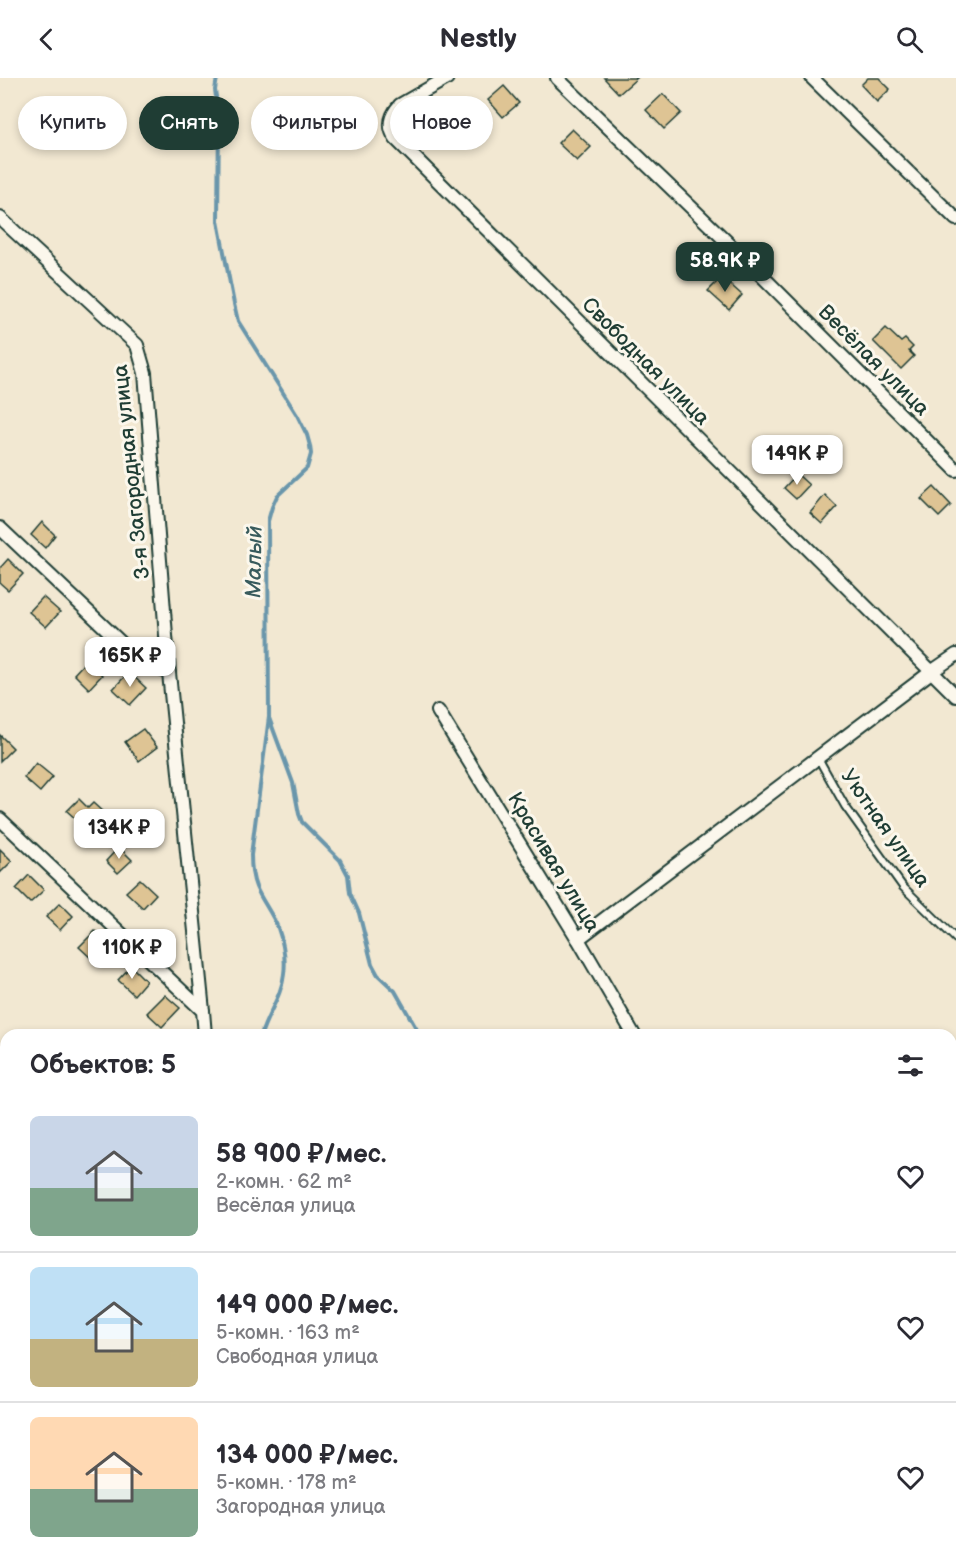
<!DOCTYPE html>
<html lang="ru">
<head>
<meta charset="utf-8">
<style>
	:root { --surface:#fff; --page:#f2f2f3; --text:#2b2b33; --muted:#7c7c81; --line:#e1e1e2; --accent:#1f3d34 }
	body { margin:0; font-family:"Balsamiq Sans",sans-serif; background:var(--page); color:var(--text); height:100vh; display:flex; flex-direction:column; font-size:22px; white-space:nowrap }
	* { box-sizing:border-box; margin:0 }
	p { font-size:20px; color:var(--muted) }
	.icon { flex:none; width:33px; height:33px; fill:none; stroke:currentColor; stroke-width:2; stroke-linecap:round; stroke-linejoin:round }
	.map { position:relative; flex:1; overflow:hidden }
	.details { position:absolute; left:0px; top:951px; width:957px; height:534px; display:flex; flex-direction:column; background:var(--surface); border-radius:18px 18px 0 0; box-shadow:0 3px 9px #0003 }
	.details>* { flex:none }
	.top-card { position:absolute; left:18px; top:18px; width:600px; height:54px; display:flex; gap:12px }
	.price { position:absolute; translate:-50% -51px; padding:0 14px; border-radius:12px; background:#fff; color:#222; font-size:20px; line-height:39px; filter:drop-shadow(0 2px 3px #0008) }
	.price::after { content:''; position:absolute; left:50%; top:36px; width:18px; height:14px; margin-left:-9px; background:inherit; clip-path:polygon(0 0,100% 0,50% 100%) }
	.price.selected { background:var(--accent); color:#fff }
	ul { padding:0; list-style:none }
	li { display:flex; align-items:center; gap:18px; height:150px; padding:0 30px }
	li+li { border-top:2px solid var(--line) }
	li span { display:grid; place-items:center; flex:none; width:168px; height:120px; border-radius:9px; color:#555 }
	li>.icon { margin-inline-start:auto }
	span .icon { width:72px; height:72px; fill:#fffc; stroke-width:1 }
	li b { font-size:26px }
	h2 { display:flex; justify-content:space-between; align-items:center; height:72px; padding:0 30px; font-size:26px }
	.tag { padding:0 21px; border-radius:27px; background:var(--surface); box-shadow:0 3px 9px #0003; font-size:21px; line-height:54px }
	.tag.selected { background:var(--accent); color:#fff }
	header { display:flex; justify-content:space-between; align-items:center; height:78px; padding:0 30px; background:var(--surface); font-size:27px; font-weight:600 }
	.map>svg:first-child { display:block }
	.grass { fill:url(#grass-tufts); stroke:#6d936e; stroke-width:1.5 }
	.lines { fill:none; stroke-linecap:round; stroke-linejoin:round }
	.stream { stroke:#6a96ab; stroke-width:4 }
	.building { fill:#dec494; stroke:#1f3d34; stroke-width:1.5 }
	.service-casing { stroke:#1f3d34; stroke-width:10 }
	.minor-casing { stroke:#1f3d34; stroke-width:16 }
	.primary-casing { stroke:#1f3d34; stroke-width:24 }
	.service { stroke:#fbf7ec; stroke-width:6 }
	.minor { stroke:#fbf7ec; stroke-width:12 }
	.primary { stroke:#fbf7ec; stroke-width:20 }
	.labels { text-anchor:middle; stroke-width:6; stroke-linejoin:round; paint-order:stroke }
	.street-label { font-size:21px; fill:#1f3d34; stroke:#fbf7ec }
	.water-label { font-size:22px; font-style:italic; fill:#385b5c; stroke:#fbf7ec }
</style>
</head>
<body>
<header><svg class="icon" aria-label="back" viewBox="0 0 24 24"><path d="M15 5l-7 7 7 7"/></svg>Nestly<svg class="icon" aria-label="search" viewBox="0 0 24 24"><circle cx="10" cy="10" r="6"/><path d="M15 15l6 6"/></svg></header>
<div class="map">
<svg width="956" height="1485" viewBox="0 0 956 1485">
	<defs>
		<pattern id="grass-tufts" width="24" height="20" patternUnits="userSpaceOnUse" patternTransform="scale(1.5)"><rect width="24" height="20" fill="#bbe9a7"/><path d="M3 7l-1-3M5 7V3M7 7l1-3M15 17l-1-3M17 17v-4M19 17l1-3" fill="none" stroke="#a0c990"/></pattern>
	</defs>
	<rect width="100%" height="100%" fill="#f2e8d2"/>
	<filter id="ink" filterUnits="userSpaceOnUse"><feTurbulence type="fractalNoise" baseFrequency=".0167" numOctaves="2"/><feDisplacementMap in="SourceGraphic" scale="12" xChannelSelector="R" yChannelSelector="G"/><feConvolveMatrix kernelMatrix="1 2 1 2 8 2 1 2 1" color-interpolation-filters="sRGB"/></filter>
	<g filter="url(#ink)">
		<!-- grass -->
		<path class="grass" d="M302 1479H436L440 1485H309Z"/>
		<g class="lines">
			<!-- stream -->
			<g class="stream">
				<path d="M217 0 215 12 219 39 218 143 234 226 238 243 297 337 307 357 310 368 311 376 307 390 277 418 272 429 268 443 269 639 251 777C251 787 252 799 256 809 262 823 272 835 278 850 283 864 286 881 284 896 282 918 267 936 261 957"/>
				<path d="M269 640 293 705 299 736 302 744 340 782 348 797 350 815 359 835 372 886 378 897 395 913 420 957"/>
				<path d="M951 1229 956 1228"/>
				<path d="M344 1479 353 1485"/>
			</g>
		</g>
		<!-- building -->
		<g class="building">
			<path d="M604 0H637L619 16Z"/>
			<path d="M868 0H879L890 11 877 24 861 7Z"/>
			<path d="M504 8 519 25 503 39 488 22Z"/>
			<path d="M663 16 681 35 664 51 646 32Z"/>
			<path d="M572 51 591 69 577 83 558 65Z"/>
			<path d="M722 199 742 217 729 232 708 213Z"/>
			<path d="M886 250 901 264 905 261 913 269 909 273 914 278 901 291 873 263Z"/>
			<path d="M797 396 809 407 796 421 784 410Z"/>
			<path d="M934 409 951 427 939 439 921 421Z"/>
			<path d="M825 417 837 429 822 446 810 435Z"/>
			<path d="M42 444 55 457 45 470 31 457Z"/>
			<path d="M8 481 23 496 8 512 0 505V490Z"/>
			<path d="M43 519 60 534 46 549 29 534Z"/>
			<path d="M87 582 102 597 89 611 74 596Z"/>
			<path d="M129 594 146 610 130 627 113 611Z"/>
			<path d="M143 651 157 669 139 683 125 664Z"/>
			<path d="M0 657 13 670 0 683Z"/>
			<path d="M36 685 53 699 40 714 24 700Z"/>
			<path d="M79 721 88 730 93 725 104 735 88 752 67 733Z"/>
			<path d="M119 769 132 782 118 795 106 783Z"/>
			<path d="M0 771 12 783 0 795Z"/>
			<path d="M29 797 44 812 30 825 16 811Z"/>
			<path d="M140 801 156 816 143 830 126 814Z"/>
			<path d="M60 825 73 838 60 852 46 839Z"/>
			<path d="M95 853 109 866 93 882 79 869Z"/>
			<path d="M131 888 146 903 134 917 118 902Z"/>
			<path d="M165 917 180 930 162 949 147 935Z"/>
		</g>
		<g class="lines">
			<defs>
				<g id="service">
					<path d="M818 680 845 728 903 809 956 861"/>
					<path d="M0 1322 6 1315"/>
				</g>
				<g id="minor">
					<path d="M447 0 400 27C390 38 387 48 396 61L956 618"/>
					<path d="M557 0 753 189 956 392"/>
					<path d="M812 0 956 141"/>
					<path d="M0 140 137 267 145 295 169 595 203 933"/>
					<path d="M0 450 135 578 169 595"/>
					<path d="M438 633 578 861 634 957"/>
					<path d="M0 741 203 933 205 957"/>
					<path d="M578 861 931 594 956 577"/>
					<path d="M568 1479 572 1485"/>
					<path d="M817 1479 821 1485"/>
				</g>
				<g id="primary">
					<path d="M0 1206 6 1212"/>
					<path d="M285 1479 291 1485"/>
				</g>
			</defs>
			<!-- service casing -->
			<use href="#service" class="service-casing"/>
			<!-- minor casing -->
			<use href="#minor" class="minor-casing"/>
			<!-- primary casing -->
			<use href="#primary" class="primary-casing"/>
			<!-- service -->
			<use href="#service" class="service"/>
			<!-- minor -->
			<use href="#minor" class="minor"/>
			<!-- primary -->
			<use href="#primary" class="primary"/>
		</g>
	</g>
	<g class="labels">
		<!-- street labels -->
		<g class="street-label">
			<text transform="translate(874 282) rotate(45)" y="7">Весёлая улица</text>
			<text transform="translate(646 283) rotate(45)" y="7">Свободная улица</text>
			<text transform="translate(131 394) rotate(-96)" y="7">3-я Загородная улица</text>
			<text transform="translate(886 750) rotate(55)" y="7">Уютная улица</text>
			<text transform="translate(554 784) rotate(59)" y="7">Красивая улица</text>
		</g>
		<!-- water labels -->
		<g class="water-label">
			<text transform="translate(253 484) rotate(-89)" y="8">Малый</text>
		</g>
	</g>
</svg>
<b class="price selected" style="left:725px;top:215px">58.9K ₽</b>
<b class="price" style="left:797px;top:408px">149K ₽</b>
<b class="price" style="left:130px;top:610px">165K ₽</b>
<b class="price" style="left:119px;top:782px">134K ₽</b>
<b class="price" style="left:132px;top:902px">110K ₽</b>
<div class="top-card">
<a class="tag">Купить</a>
<a class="tag selected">Снять</a>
<a class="tag">Фильтры</a>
<a class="tag">Новое</a>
</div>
<section class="details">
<h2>Объектов: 5<svg class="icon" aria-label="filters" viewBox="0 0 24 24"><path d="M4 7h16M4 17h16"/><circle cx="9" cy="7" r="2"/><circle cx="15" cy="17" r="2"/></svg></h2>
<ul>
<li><span style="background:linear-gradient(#c9d6e8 60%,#7fa58c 0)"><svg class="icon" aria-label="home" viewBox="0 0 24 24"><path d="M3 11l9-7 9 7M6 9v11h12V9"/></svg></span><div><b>58 900 ₽/мес.</b><p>2-комн. · 62 m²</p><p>Весёлая улица</p></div><svg class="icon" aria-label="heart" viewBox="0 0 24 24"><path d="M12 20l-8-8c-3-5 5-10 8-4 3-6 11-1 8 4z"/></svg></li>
<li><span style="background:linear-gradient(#bfe0f5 60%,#c2b280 0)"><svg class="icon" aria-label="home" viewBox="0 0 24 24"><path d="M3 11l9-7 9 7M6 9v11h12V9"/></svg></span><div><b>149 000 ₽/мес.</b><p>5-комн. · 163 m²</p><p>Свободная улица</p></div><svg class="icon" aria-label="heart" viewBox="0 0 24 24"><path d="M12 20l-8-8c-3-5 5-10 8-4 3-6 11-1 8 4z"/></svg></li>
<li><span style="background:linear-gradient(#ffd9b3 60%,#7fa58c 0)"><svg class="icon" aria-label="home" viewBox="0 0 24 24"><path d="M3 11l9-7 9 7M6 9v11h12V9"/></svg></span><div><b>134 000 ₽/мес.</b><p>5-комн. · 178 m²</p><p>Загородная улица</p></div><svg class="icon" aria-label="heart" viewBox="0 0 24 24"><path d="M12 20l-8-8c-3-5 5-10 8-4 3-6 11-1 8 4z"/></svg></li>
</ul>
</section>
</div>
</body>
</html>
